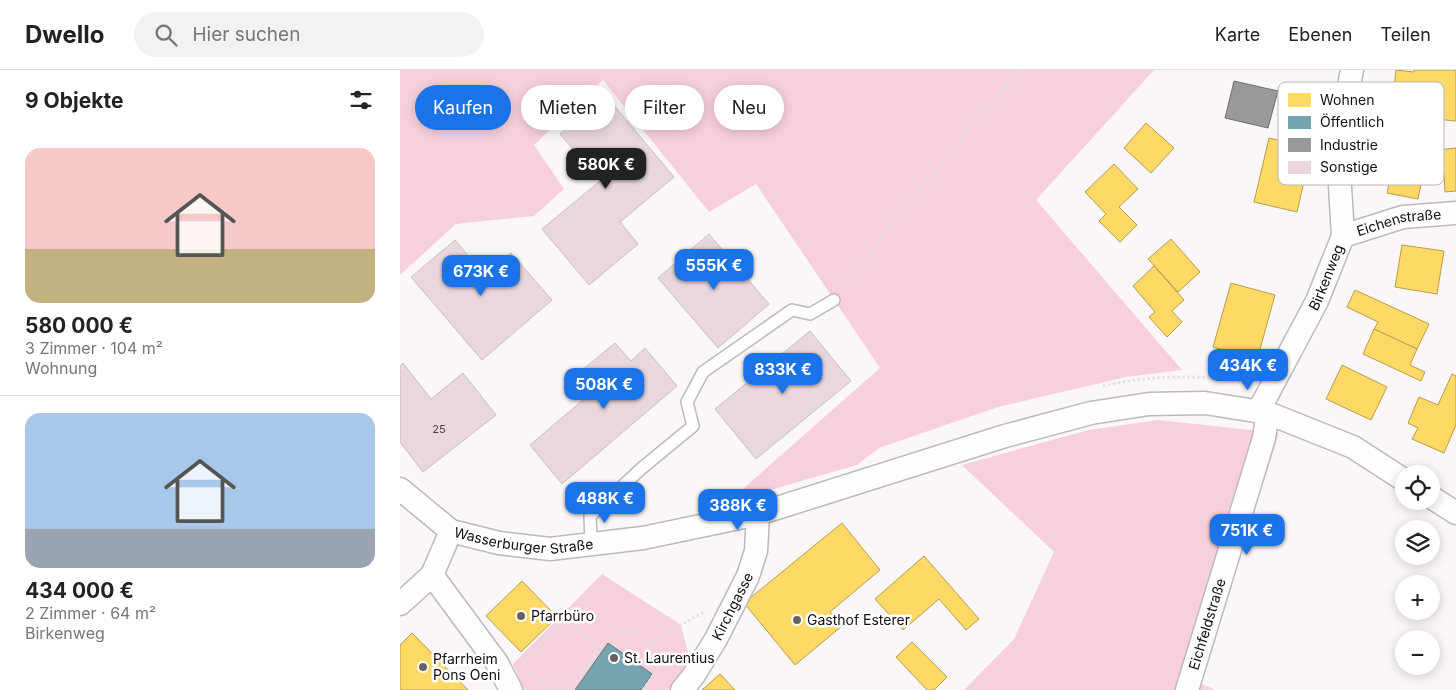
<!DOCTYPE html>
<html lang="de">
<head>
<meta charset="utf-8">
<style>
	:root { --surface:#fff; --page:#f2f2f2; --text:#222; --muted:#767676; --line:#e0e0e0; --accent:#1a73e8 }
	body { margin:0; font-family:Inter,sans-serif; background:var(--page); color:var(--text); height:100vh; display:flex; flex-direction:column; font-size:19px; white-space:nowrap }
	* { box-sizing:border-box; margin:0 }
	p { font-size:16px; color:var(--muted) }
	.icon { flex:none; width:28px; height:28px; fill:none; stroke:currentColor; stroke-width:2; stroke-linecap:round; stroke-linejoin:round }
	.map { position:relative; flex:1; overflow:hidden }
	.drawer { display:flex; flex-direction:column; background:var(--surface); width:400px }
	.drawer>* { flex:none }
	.hud { position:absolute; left:15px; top:15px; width:475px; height:45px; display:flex; gap:10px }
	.buttons { position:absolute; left:995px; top:395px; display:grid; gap:10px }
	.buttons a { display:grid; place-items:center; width:45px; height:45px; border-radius:50%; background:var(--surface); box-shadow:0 2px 12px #0003; font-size:25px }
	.price { position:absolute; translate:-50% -42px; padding:0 11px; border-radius:10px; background:var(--accent); color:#fff; font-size:16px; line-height:32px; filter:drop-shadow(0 1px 2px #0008) }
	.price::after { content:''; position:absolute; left:50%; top:30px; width:15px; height:11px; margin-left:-8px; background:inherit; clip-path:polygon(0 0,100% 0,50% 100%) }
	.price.active { background:#222; color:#fff }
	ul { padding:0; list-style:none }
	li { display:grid; align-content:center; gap:10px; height:265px; padding:0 25px }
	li+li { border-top:1px solid var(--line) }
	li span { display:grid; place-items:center; height:155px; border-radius:15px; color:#555 }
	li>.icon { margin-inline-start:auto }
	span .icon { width:90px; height:90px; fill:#fffc; stroke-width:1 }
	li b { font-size:21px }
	h2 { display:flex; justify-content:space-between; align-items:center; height:60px; padding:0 25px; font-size:21px }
	.tag { padding:0 18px; border-radius:22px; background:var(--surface); box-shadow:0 2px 12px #0003; font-size:18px; line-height:45px }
	.tag.active { background:var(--accent); color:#fff }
	header { display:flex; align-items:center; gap:30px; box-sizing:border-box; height:70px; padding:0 25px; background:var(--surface); border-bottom:1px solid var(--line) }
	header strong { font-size:24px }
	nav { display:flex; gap:28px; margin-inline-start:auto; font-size:18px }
	.search { width:350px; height:45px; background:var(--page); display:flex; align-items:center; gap:12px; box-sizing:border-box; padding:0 18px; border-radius:28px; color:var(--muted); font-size:19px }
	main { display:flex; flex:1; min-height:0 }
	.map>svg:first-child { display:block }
	.green { fill:#f7d0db }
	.homes { fill:#ffd966; stroke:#b89c4c }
	.public { fill:#76a5af; stroke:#59787f }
	.industry { fill:#999; stroke:#716f70 }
	.building { fill:#ead7dc; stroke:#c5c0c1 }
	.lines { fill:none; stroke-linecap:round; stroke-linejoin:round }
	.lane-casing { stroke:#beb9ba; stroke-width:14 }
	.street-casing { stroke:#beb9ba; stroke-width:25 }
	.path { stroke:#e2e0e0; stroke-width:3; stroke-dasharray:2.5 2.5; stroke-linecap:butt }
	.lane { stroke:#fefefe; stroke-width:11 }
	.street { stroke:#fefefe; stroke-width:22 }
	.poi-dot { fill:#656061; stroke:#fff; stroke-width:2 }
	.labels { text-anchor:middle; stroke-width:5; stroke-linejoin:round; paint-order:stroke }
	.number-label { font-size:11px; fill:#4a4042 }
	.street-label { font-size:14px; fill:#140e0f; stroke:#fff }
	.poi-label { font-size:14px; fill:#140e0f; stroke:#fff; text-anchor:start }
	.key { fill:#fff; stroke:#b8b7b7; stroke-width:1 }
	.key-label { font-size:14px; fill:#140e0f }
</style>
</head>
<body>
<header>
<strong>Dwello</strong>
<div class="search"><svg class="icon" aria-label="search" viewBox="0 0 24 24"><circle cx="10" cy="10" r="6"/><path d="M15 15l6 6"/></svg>Hier suchen</div>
<nav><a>Karte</a><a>Ebenen</a><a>Teilen</a></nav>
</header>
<main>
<section class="drawer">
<h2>9 Objekte<svg class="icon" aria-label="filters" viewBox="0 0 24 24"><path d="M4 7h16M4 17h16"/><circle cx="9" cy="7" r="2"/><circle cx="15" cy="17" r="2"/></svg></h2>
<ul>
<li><span style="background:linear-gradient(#f6c9c9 65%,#c2b280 0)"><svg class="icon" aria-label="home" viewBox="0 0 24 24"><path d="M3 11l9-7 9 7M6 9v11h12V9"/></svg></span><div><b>580 000 €</b><p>3 Zimmer · 104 m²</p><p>Wohnung</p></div></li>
<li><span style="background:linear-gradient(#a9c7e8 75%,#9aa5b1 0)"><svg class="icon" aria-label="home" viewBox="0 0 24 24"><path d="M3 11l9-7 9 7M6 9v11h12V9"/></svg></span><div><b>434 000 €</b><p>2 Zimmer · 64 m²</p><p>Birkenweg</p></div></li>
</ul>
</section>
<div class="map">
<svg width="1056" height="620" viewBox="0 0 1056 620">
	<rect width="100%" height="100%" fill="#fbf7f8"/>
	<!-- green -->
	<g class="green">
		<path d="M0 0H754L636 130 782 300 726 307 598 337 479 378 457 395 328 432 480 298 356 114 309 142 203 10 134 75 164 119 134 146 56 154 0 205Z"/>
		<path d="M758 350 879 363 800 613 815 620H564L614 569 654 482 562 395 689 360Z"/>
		<path d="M202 504 281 555 291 595 269 620H124L113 594Z"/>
	</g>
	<!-- homes -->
	<g class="homes">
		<path d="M996 0 1014 2V0H1056V51L1025 48 1026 41 992 37Z"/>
		<path d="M746 53 774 78 751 103 724 78Z"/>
		<path d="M991 61 1030 69 1018 129 987 123 995 83 987 81Z"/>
		<path d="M869 68 912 77 897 142 854 132Z"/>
		<path d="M1056 78V121L1045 122 1044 103H1023L1028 81Z"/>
		<path d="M714 94 738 119 719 137 737 155 720 172 699 151 706 144 685 122Z"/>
		<path d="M771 169 800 202 778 222 748 189Z"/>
		<path d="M1002 175 1044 181 1037 224 995 217Z"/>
		<path d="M754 196 784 230 772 241 782 252 767 267 749 247 755 242 733 216Z"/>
		<path d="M831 213 875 225 857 290 813 277Z"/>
		<path d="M955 220 1029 254 1017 279 974 259 978 252 947 237Z"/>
		<path d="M974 259 1017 279 1010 295 1025 302 1021 311 963 284Z"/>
		<path d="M942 295 987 317 971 350 926 329Z"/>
		<path d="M1052 304 1056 306V355L1044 383 1012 369 1018 358 1008 353 1019 327 1038 335Z"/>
		<path d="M442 453 480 500 430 542 442 556 395 595 344 533Z"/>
		<path d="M524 486 579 549 566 560 539 529 503 560 475 529Z"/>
		<path d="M122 511 157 547 121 582 86 546Z"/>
		<path d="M12 563 68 620H0V575Z"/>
		<path d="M512 572 547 607 534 620H527L496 587Z"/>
		<path d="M320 604 335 620H302Z"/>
	</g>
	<!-- public -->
	<path class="public" d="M208 573 252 604 241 620H175Z"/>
	<!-- industry -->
	<path class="industry" d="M834 11 878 21 868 58 825 48Z"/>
	<!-- building -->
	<g class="building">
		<path d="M206 26 274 107 220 152 238 174 189 215 142 159 200 111 160 64Z"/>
		<path d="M309 164 369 234 318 278 258 208Z"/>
		<path d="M55 170 85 206 111 183 152 230 82 290 11 207Z"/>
		<path d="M410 261 451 311 356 389 315 339Z"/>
		<path d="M215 273 231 291 245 278 277 316 162 414 130 375 196 319 181 301Z"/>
		<path d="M3 293 31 329 63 303 96 345 23 402 0 372V296Z"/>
	</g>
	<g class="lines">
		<defs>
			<path id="lane" d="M191 474 190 446 242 398 293 356 287 332 303 302 392 240 410 244 434 230"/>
			<g id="street">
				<path id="s1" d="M943 166 1003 147 1056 143"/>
				<path id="s2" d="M858 342 917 231 943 166 940 117 941 58 952 0"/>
				<path id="s3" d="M0 419 51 461 99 473 150 479 243 468 358 444 605 366 691 343 749 334 805 333 868 343 953 377 1004 410"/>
				<path d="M1031 427 1056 443"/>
				<path d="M32 505 97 593 111 620"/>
				<path d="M0 534 32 505 51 461"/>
				<path id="s4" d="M282 620 294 605 316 569 348 506 356 481 358 444"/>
				<path id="s5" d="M787 620 864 368 868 343"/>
			</g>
		</defs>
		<!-- lane casing -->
		<use href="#lane" class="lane-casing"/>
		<!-- street casing -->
		<use href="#street" class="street-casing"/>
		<!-- path -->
		<g class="path">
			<path d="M443 217 511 131 619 0"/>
			<path d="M703 316C752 305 798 304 848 313"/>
			<path d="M124 594 125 590 164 549 200 577"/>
			<path d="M128 601 151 620"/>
			<path d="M171 620 205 570 227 560 248 573 304 542"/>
			<path d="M243 620 267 586 248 573"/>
		</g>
		<!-- lane -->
		<use href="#lane" class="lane"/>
		<!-- street -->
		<use href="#street" class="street"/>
	</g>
	<!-- markers -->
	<g class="poi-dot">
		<circle cx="121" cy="546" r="5"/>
		<circle cx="397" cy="550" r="5"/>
		<circle cx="214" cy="588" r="5"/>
		<circle cx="23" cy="597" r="5"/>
	</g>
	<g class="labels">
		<!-- number labels -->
		<g class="number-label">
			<text x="39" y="363">25</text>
		</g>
		<!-- street labels -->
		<g class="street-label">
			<text dy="5" stroke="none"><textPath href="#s1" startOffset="58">Eichenstraße</textPath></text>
			<text dy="5" stroke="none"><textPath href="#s2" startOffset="151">Birkenweg</textPath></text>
			<text dy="5" stroke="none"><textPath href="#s3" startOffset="140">Wasserburger Straße</textPath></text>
			<text dy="5" stroke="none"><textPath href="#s4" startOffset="98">Kirchgasse</textPath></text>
			<text dy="5" stroke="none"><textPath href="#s5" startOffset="69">Eichfeldstraße</textPath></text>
		</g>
		<!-- poi labels -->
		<g class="poi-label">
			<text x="131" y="551">Pfarrbüro</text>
			<text x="407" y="555">Gasthof Esterer</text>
			<text x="224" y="593">St. Laurentius</text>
			<text x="33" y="594">Pfarrheim<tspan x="33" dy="16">Pons Oeni</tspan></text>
		</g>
	</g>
	<!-- legend -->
	<rect x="878" y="12" width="166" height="103" rx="8" class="key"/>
	<rect x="888" y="23" width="23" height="14" fill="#ffd966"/>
	<rect x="888" y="46" width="23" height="13" fill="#76a5af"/>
	<rect x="888" y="68" width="23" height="14" fill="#999"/>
	<rect x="888" y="91" width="23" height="13" fill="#ead7dc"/>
	<g class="key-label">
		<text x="920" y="35">Wohnen</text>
		<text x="920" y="57">Öffentlich</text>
		<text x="920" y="80">Industrie</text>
		<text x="920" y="102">Sonstige</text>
	</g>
</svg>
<div class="buttons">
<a><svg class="icon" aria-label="locate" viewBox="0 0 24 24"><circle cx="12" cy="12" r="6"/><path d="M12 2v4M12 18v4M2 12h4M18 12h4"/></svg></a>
<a><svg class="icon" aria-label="layers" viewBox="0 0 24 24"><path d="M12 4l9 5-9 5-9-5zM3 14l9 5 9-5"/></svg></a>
<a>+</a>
<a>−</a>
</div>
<b class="price active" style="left:206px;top:120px">580K €</b>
<b class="price" style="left:314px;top:221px">555K €</b>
<b class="price" style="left:81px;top:227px">673K €</b>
<b class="price" style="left:848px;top:321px">434K €</b>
<b class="price" style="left:383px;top:325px">833K €</b>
<b class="price" style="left:204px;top:340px">508K €</b>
<b class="price" style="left:205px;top:454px">488K €</b>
<b class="price" style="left:338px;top:461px">388K €</b>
<b class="price" style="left:847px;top:486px">751K €</b>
<div class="hud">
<a class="tag active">Kaufen</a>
<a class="tag">Mieten</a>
<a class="tag">Filter</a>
<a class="tag">Neu</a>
</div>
</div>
</main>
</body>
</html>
